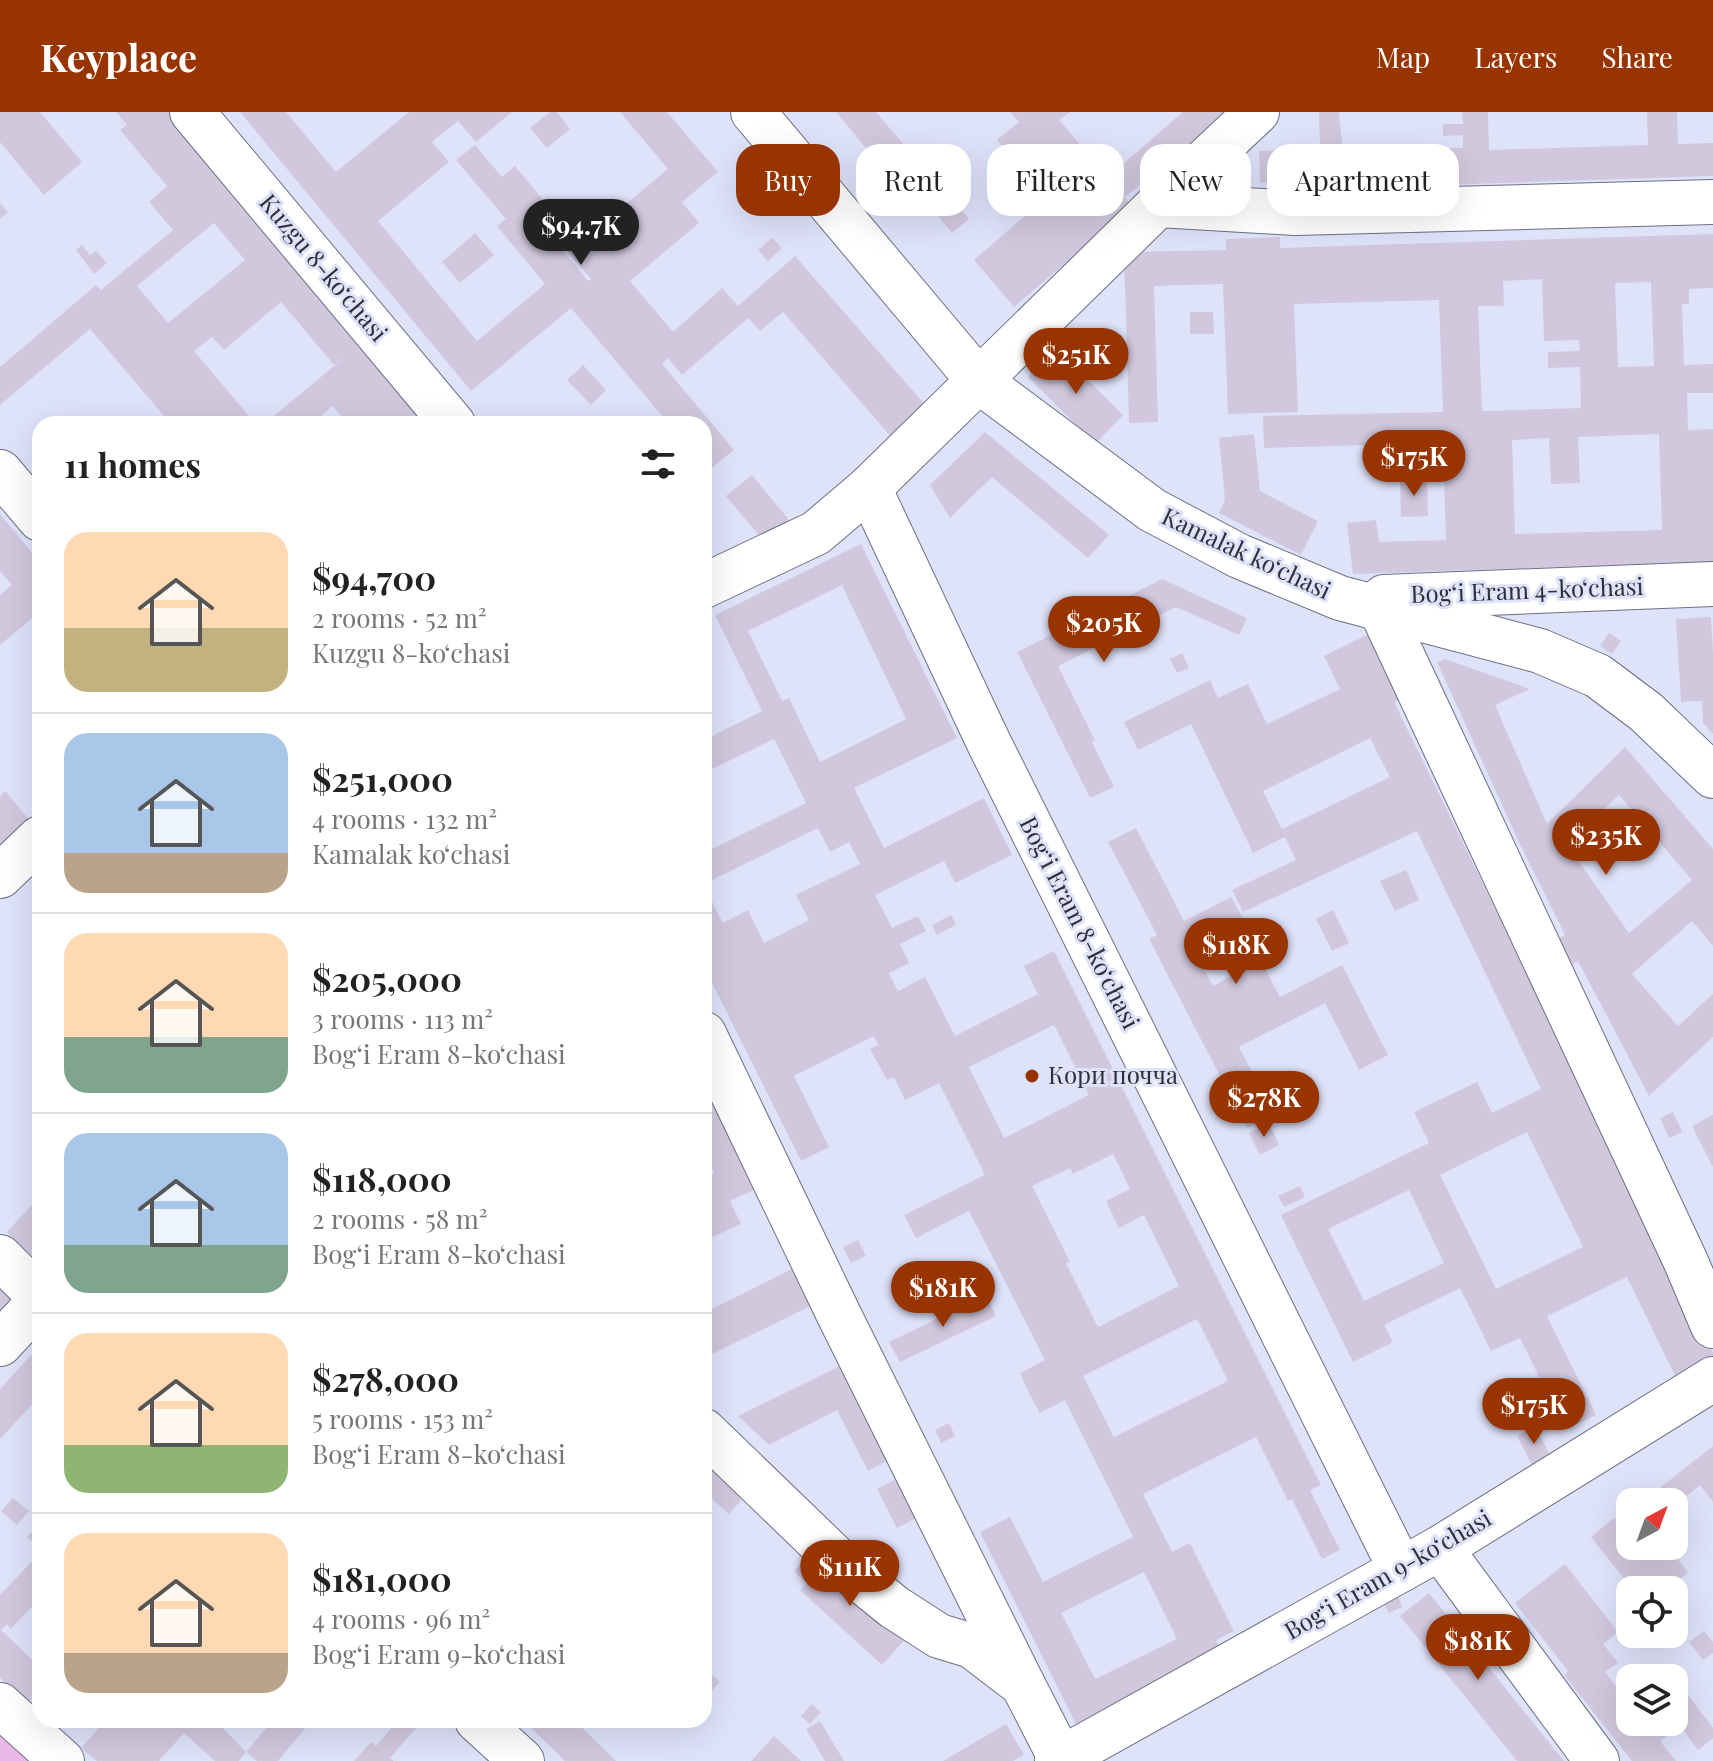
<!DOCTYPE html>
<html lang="en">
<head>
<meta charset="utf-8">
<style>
	:root { --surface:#fff; --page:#f6f6f6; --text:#222; --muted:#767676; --line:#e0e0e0; --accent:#983400 }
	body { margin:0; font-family:"Playfair Display",serif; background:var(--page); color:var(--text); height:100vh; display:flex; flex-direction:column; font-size:30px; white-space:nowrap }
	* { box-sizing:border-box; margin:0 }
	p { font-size:26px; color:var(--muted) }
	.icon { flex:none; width:44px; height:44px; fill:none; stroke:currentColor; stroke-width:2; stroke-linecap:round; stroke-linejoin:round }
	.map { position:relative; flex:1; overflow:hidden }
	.drawer { position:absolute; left:32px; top:304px; width:680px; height:1312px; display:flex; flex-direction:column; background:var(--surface); border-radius:24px; box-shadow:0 8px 32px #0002 }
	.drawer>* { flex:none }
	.top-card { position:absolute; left:736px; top:32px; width:760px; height:72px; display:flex; gap:16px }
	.needle { width:52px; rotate:41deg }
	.controls { position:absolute; left:1616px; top:1376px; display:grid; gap:16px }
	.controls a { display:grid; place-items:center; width:72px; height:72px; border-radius:16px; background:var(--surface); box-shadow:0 8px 32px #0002; font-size:40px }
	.price { position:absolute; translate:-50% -68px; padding:0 18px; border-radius:28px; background:var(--accent); color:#fff; font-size:26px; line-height:52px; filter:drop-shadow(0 2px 4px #0008) }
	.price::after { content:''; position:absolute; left:50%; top:48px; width:24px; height:18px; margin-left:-12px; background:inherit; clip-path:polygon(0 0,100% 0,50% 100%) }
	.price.on { background:#222; color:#fff }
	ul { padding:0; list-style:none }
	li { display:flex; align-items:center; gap:24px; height:200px; padding:0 32px }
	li+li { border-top:2px solid var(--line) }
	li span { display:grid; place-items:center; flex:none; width:224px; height:160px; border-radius:24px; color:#555 }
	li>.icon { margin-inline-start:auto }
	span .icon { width:96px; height:96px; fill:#fffc; stroke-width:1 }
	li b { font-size:34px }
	h2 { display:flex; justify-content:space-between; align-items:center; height:96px; padding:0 32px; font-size:34px }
	.pill { padding:0 28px; border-radius:24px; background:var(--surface); box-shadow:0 8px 32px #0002; font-size:28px; line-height:72px }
	.pill.on { background:var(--accent); color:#fff }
	header { display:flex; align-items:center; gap:48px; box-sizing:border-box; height:112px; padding:0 40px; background:var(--accent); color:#fff }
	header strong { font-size:38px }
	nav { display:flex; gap:44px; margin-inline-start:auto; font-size:28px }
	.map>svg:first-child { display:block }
	.green { fill:#ebb9e9 }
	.building { fill:#d1c8de; fill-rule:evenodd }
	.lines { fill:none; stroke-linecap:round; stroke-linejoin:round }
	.minor-casing { stroke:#6c6f83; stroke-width:46 }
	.minor { stroke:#fff; stroke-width:44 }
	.poi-dot { fill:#983400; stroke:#dfe3fa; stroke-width:3 }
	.labels { text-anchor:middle; stroke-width:6; stroke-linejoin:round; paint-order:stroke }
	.street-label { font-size:24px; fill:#2f3139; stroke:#dfe3fa }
	.poi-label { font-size:24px; fill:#2f3139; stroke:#dfe3fa; text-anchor:start }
</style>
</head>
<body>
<header>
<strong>Keyplace</strong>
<nav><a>Map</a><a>Layers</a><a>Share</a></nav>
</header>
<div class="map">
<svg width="1713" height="1649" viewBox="0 0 1713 1649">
	<rect width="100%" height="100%" fill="#dfe3fa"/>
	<!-- green -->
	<path class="green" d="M0 1621 31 1649H0Z"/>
	<!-- building -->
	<g class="building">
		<path d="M0 0H40L82 50 44 83 0 30Z"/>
		<path d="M116 0H169L431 312H347L333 294 311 312H264L345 245 334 253 281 190 224 238 212 225 194 239 256 312H171L90 217 0 293V255L96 173 101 178 173 118 149 90 167 74 120 18 127 13ZM214 111 245 148 168 211 137 174Z"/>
		<path d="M240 0H286L336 60 409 0H512L476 30 458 9 432 30 449 50 378 109 477 229 545 172 497 114 506 107 456 48 475 33 502 65 515 54 550 96 536 107 588 169 591 167 568 140 668 57 620 0H667L718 60 682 90 699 111 630 169 673 220 722 176 738 194 795 144 934 303 899 334 783 200 760 219 748 206 682 263 668 246 662 252 734 338 708 359 704 354V312H669L571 196 471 279Z"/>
		<path d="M550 0H557L570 17 547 36 530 16Z"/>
		<path d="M836 0H876L931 65 951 48 967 68 949 83 969 107 952 121 925 88 916 96Z"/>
		<path d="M1010 0H1070L1059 8 1108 65 1183 0H1238L1189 42 1184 36 1125 85 1132 94 1014 195 974 148 1026 103 1009 83 1030 66 997 28 1019 10Z"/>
		<path d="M1319 0H1339L1343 40 1463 36V23L1443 24V12H1463L1462 0H1488L1489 38 1648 33 1647 0H1677L1678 32 1713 31V64L1318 77V69L1260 71 1259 39 1317 37V34H1320Z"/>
		<path d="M0 91 8 100 0 107Z"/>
		<path d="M475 121 494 143 460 171 442 150Z"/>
		<path d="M1713 122V176L1689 177V192H1682L1684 253 1713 252V281H1687L1688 318 1713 317V450L1353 462 1347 411 1376 408 1379 430 1446 428 1443 331 1264 336 1263 304 1443 300 1439 188 1294 192 1298 300 1228 302 1223 172 1154 174 1158 310 1129 311 1124 140 1226 138V127L1280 125V136ZM1542 167 1544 229 1579 228 1580 239 1548 240V256L1580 255 1581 296 1482 299 1478 194H1504L1503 169ZM1651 170 1654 254 1618 255 1615 171ZM1659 322 1662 418 1515 422 1512 328 1549 326 1551 372 1580 371 1578 325Z"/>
		<path d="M772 126 782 136 768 149 758 138Z"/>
		<path d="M82 133 90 143 96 139 107 151 94 162 76 138Z"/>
		<path d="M1190 200H1213L1214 222H1190Z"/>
		<path d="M1057 237 1123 303 1095 332 1028 265Z"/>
		<path d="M583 253 606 278 591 293 567 268Z"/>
		<path d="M985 320 1109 423 1088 446 992 365 950 406 930 373Z"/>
		<path d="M1254 322 1260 379 1318 409 1301 443 1219 401 1225 388 1219 326Z"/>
		<path d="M752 363 794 414 761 426 726 384Z"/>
		<path d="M1400 367H1427L1428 404 1401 405Z"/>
		<path d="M0 402 40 450V507L36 503 0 533V483L12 473 0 459Z"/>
		<path d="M861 432 957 626 854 676 884 736 984 686 1012 743 955 771 944 749 875 783 892 816 918 804 926 819 900 832 909 851 889 861 898 879 925 865 955 924 1038 882 1024 854 1054 839 1321 1373 1310 1378 1340 1438 1322 1447 1292 1387 1288 1389 1256 1325 1143 1382 1172 1440 1190 1431 1234 1519 1216 1528 1222 1539 1076 1612 980 1420 1010 1405 1043 1470 1133 1425 1065 1288 1040 1301 1030 1283 1020 1261 1045 1248 969 1099 916 1126 904 1103 985 1063 939 971 905 988 894 965 887 968 870 937 878 933 874 924 794 964 829 1035 801 1049 704 855V774L723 811 748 798 764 831 809 808 796 783 860 752 849 730 830 740 818 716 704 772V741L806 691 774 627 704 661V628L762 599 715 503ZM842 473 906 607 820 650 789 586 782 589 748 519ZM1054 913 1089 983 1004 1026 969 955ZM1113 1042 1130 1077 1106 1089 1119 1116 1144 1103 1179 1174 1098 1215 1066 1151 1070 1150 1032 1074 1070 1056 1073 1062ZM1197 1207 1228 1269 1114 1325 1083 1264ZM1144 1460 1177 1527 1095 1567 1061 1501Z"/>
		<path d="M1162 467 1247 506 1239 523 1176 495 1058 554 1095 628 1092 630 1114 675 1090 686 1017 540Z"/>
		<path d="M1711 505 1713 541V622L1703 611 1702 589 1681 590 1676 507Z"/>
		<path d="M1371 521 1403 587 1394 590 1713 1241V1251L1677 1268 1627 1165 1547 1204 1596 1303 1565 1318 1520 1226 1491 1239 1460 1176 1384 1213 1393 1230 1353 1250 1281 1103 1429 1031 1414 1000 1477 970 1492 1001 1541 977 1417 719 1243 800 1232 778 1296 748 1285 725 1253 741 1191 612 1138 638 1124 610 1210 568 1218 586 1248 572 1267 612 1340 577 1324 544ZM1370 626 1390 665 1282 717 1263 679ZM1527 1020 1583 1135 1496 1177 1440 1063ZM1409 1078 1444 1151 1364 1189 1328 1117Z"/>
		<path d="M1609 521 1621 529 1612 542 1600 534Z"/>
		<path d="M1182 541 1189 556 1177 561 1170 547Z"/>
		<path d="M1445 547 1530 577 1495 593 1547 712 1625 635 1713 737V834L1692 809 1632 862 1678 914 1713 882V925L1649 984 1578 849 1565 856 1552 829 1565 823 1518 728 1437 550ZM1619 683 1692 768 1629 821 1567 733Z"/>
		<path d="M5 679 32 711 0 739V684Z"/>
		<path d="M1136 716 1184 809 1231 785 1244 808 1192 835 1213 874 1261 849 1280 885 1342 853 1388 943 1359 958 1325 891 1239 935 1274 1003 1247 1016 1149 827 1157 823 1108 730Z"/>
		<path d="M1406 758 1419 788 1395 799 1380 769Z"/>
		<path d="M1333 798 1349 831 1332 839 1316 807Z"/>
		<path d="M951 803 956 813 937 823 932 813Z"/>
		<path d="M704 961 758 1076 730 1089 741 1112 704 1129V1101L706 1100 704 1066 714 1061 704 1039Z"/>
		<path d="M1673 1000 1682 1020 1669 1026 1660 1006Z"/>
		<path d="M1713 1003V1055L1692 1014Z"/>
		<path d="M1269 1011 1279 1033 1260 1043 1249 1021Z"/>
		<path d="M1300 1074 1305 1085 1284 1095 1278 1084Z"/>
		<path d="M40 1084V1151L7 1120Z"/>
		<path d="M858 1128 866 1144 851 1151 843 1135Z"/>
		<path d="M792 1157 811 1194 704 1246V1201Z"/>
		<path d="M0 1171 22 1191 0 1215Z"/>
		<path d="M986 1183 996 1204 900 1250 889 1230Z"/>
		<path d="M40 1233V1287L38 1286 0 1327V1277Z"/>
		<path d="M844 1252 891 1347 868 1359 837 1298 769 1333 738 1304Z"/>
		<path d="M949 1311 955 1324 941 1331 935 1318Z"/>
		<path d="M1535 1314 1550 1343 1532 1353 1517 1324Z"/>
		<path d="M704 1333 752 1376 729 1402 704 1380Z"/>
		<path d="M1713 1334V1390L1700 1373 1674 1394V1390H1642Z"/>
		<path d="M898 1366 918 1405 897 1416 877 1377Z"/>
		<path d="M13 1386 29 1399 17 1413 1 1399Z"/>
		<path d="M1630 1399V1434H1668L1688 1461 1669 1475 1671 1478H1633L1591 1425 1614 1406 1617 1409Z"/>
		<path d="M40 1411V1437L27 1425Z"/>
		<path d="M814 1438 908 1524 882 1553 800 1478 807 1471 794 1459Z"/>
		<path d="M40 1441V1486L11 1517 7 1512 1 1518 40 1555V1578L28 1592 0 1566V1483Z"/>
		<path d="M1565 1452 1618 1520 1603 1532 1618 1551 1605 1560 1630 1592V1610H1674V1580L1681 1574 1713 1616V1626L1698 1638 1680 1614 1660 1629 1676 1649H1632L1564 1563 1568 1559 1515 1491Z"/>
		<path d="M1429 1481 1564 1649H1517L1400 1504Z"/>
		<path d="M1398 1485 1402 1495 1389 1501 1384 1491Z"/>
		<path d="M1704 1519 1713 1530V1541L1703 1548 1689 1530Z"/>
		<path d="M704 1555 720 1570 704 1587Z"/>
		<path d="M812 1592 821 1600 810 1612 801 1604Z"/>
		<path d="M106 1608H215L246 1640 239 1649H215L184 1621 159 1649H97L81 1636Z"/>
		<path d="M273 1608H312L278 1649H257L246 1640Z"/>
		<path d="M398 1608H423L390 1646 394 1649H354L371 1630 376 1634Z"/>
		<path d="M540 1608H574L616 1649H565L532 1617Z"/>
		<path d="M820 1609 844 1649H825L806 1617Z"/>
		<path d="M1006 1612 1024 1643 1013 1649H943Z"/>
		<path d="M774 1624 801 1649H751Z"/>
	</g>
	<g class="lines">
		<defs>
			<g id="minor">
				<path d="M192 0 453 312"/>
				<path d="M753 0 979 269 1152 398 1239 444 1340 486 1540 539 1598 564 1646 600 1713 664"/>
				<path d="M1158 93 1295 101 1713 90"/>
				<path d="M0 360 40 407"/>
				<path d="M869 376 988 629 1401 1458"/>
				<path d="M704 474 816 421 869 376 1158 93 1257 0"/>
				<path d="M1384 485 1713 472"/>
				<path d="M1381 498 1686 1150 1713 1214"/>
				<path d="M0 764 40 726"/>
				<path d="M704 922 839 1203 1023 1573"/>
				<path d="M0 1145 40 1185"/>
				<path d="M0 1232 40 1189"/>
				<path d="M704 1319 847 1457 894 1495 939 1524 972 1534 1023 1573 1061 1647"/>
				<path d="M1440 1436 1597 1649"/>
				<path d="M0 1593 62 1649"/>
				<path d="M477 1608 522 1649"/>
				<path d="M1057 1649 1440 1436 1713 1267"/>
			</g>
		</defs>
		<!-- minor casing -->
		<use href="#minor" class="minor-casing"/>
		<!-- minor -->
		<use href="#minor" class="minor"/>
	</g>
	<!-- markers -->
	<circle class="poi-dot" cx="1032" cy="964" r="8"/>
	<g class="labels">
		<!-- street labels -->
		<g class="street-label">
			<text transform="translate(323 156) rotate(50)" y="8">Kuzgu 8-koʻchasi</text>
			<text transform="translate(1246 442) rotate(25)" y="8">Kamalak koʻchasi</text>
			<text transform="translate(1527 479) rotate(-2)" y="8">Bogʻi Eram 4-koʻchasi</text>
			<text transform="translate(1079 811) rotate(63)" y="8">Bogʻi Eram 8-koʻchasi</text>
			<text transform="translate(1388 1463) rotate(-30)" y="8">Bogʻi Eram 9-koʻchasi</text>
		</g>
		<!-- poi labels -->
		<g class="poi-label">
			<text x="1048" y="972">Кори почча</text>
		</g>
	</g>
</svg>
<div class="controls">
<a><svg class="needle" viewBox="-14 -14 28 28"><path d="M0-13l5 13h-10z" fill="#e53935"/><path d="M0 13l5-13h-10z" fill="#767676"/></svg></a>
<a><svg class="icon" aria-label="locate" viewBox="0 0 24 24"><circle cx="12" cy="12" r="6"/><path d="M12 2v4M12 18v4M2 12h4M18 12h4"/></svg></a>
<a><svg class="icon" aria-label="layers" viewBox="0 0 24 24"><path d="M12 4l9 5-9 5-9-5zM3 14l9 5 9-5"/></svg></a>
</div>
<b class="price on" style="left:581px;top:155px">$94.7K</b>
<b class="price" style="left:1076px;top:284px">$251K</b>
<b class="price" style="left:1414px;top:386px">$175K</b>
<b class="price" style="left:1104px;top:552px">$205K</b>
<b class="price" style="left:1606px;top:765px">$235K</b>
<b class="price" style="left:1236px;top:874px">$118K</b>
<b class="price" style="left:1264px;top:1027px">$278K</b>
<b class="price" style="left:943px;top:1217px">$181K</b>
<b class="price" style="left:1534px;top:1334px">$175K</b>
<b class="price" style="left:850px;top:1496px">$111K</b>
<b class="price" style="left:1478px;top:1570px">$181K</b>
<div class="top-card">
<a class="pill on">Buy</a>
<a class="pill">Rent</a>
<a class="pill">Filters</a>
<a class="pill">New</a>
<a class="pill">Apartment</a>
</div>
<section class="drawer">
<h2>11 homes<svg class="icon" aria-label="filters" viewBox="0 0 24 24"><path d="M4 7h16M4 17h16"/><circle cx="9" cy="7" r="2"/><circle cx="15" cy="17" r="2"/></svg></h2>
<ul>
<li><span style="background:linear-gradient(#ffd9b3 60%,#c2b280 0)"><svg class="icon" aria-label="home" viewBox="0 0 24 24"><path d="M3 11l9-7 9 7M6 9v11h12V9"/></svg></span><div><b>$94,700</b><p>2 rooms · 52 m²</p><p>Kuzgu 8-koʻchasi</p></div></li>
<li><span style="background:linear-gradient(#a9c7e8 75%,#b9a48a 0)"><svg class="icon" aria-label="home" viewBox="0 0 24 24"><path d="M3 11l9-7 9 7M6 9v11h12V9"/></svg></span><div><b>$251,000</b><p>4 rooms · 132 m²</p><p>Kamalak koʻchasi</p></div></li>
<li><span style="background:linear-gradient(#ffd9b3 65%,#7fa58c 0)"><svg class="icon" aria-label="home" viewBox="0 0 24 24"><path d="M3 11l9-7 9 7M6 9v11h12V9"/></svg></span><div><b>$205,000</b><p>3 rooms · 113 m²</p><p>Bogʻi Eram 8-koʻchasi</p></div></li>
<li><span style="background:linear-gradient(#a9c7e8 70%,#7fa58c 0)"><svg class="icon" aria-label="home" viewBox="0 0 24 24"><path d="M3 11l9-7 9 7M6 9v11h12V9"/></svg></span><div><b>$118,000</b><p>2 rooms · 58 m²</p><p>Bogʻi Eram 8-koʻchasi</p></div></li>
<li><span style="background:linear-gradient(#ffd9b3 70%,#8fb573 0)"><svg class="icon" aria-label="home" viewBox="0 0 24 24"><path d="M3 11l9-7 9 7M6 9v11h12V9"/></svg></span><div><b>$278,000</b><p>5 rooms · 153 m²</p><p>Bogʻi Eram 8-koʻchasi</p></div></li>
<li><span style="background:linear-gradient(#ffd9b3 75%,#b9a48a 0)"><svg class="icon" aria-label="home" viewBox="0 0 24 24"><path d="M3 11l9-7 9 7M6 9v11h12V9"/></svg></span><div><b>$181,000</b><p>4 rooms · 96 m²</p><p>Bogʻi Eram 9-koʻchasi</p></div></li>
</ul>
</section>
</div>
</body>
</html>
